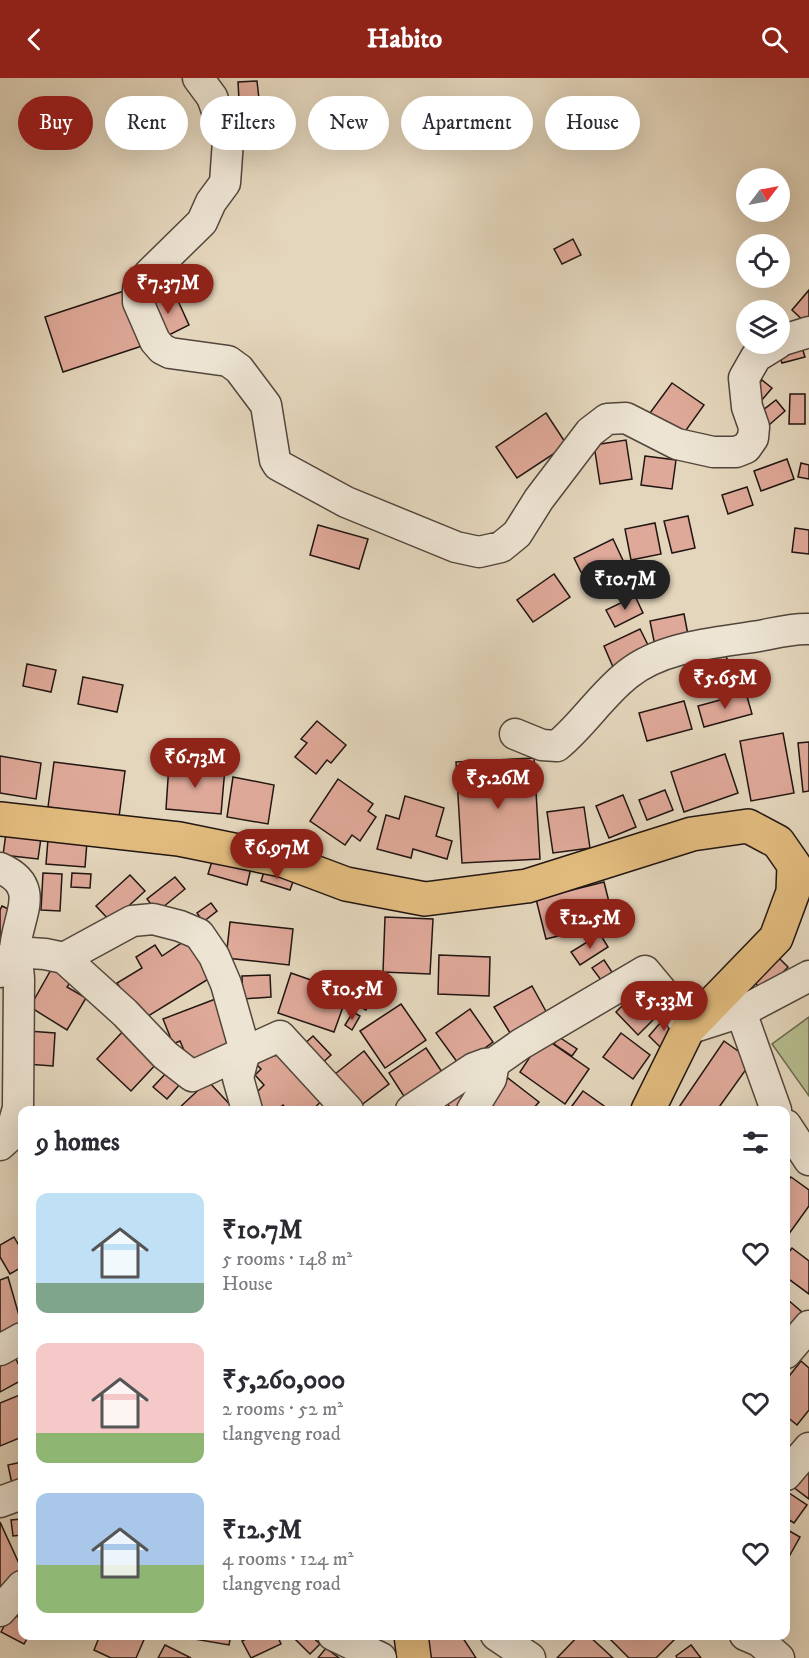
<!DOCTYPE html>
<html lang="en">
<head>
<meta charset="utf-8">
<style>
	:root { --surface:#fff; --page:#f2f2f3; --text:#2b2b33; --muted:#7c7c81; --accent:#8f2418 }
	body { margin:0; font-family:"IM FELL DW Pica",serif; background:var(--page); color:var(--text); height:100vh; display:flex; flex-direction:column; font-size:22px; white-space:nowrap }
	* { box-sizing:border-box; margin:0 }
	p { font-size:20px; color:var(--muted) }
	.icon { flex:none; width:33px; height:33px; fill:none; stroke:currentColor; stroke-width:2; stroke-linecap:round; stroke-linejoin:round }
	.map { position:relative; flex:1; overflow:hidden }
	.sheet { position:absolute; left:18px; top:1028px; width:772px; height:534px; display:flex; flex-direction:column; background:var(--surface); border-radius:12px; box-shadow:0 6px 24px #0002 }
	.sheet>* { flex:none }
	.hud { position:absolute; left:18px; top:18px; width:774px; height:54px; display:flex; gap:12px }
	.needle { width:39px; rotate:58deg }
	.buttons { position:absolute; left:736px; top:90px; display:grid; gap:12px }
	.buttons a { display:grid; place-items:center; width:54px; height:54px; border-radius:50%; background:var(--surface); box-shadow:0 6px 24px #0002; font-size:30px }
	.price { position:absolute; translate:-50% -51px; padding:0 14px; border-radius:21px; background:var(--accent); color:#fff; font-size:20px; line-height:39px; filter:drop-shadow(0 2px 3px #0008) }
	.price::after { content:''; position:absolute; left:50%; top:36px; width:18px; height:14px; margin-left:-9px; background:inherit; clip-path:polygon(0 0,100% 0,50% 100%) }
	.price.selected { background:#222; color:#fff }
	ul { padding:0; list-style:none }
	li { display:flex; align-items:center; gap:18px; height:150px; padding:0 18px }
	li span { display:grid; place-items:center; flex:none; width:168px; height:120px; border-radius:12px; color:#555 }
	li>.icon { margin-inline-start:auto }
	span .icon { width:72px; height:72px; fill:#fffc; stroke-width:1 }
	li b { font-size:26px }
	h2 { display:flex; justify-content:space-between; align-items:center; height:72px; padding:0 18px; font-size:26px }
	.tag { padding:0 21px; border-radius:27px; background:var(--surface); box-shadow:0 6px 24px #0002; font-size:21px; line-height:54px }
	.tag.selected { background:var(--accent); color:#fff }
	header { display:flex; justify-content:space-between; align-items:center; height:78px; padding:0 18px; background:var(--accent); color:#fff; font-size:27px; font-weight:700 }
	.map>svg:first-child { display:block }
	.green { fill:#b6bd8f; stroke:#6c6a50; stroke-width:1.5 }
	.building { fill:#dfa999; stroke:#221612; stroke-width:1.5 }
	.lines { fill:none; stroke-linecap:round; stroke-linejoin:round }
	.street-casing { stroke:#52463c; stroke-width:33 }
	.highway-casing { stroke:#221612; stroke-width:36 }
	.street { stroke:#ede4d3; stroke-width:30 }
	.highway { stroke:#e2bb7e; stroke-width:33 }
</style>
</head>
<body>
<header><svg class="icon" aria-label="back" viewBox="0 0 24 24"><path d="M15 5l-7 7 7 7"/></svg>Habito<svg class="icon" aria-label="search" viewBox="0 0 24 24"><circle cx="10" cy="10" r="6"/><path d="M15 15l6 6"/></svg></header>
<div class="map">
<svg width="809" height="1580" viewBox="0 0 809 1580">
	<rect width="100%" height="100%" fill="#e4d6bc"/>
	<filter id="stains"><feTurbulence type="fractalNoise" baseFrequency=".00333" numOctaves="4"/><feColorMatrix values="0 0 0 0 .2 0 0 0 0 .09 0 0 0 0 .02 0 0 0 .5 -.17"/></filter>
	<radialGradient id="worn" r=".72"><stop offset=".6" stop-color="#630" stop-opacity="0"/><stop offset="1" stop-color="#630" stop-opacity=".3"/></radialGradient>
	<!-- green -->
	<path class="green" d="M809 939V1018L772 966Z"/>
	<!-- building -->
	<g class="building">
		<path d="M257 3 259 21 239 22 238 4Z"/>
		<path d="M573 161 581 177 562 186 554 171Z"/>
		<path d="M809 212V248L792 232Z"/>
		<path d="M124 213 142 268 63 294 45 239Z"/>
		<path d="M174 214 189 247 163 260 147 227Z"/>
		<path d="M801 266 805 279 782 285 778 273Z"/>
		<path d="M762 302 772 310 761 323 751 315Z"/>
		<path d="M672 305 704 327 679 362 647 339Z"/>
		<path d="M790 316H805V346H789Z"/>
		<path d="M776 322 785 333 769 347 759 335Z"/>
		<path d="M546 335 567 367 517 400 496 369Z"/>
		<path d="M626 362 632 401 600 406 594 367Z"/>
		<path d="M645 378 676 382 672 411 641 407Z"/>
		<path d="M787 381 794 401 761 413 754 393Z"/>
		<path d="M801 385 809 387V401L798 399Z"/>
		<path d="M747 409 753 427 728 436 722 417Z"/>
		<path d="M688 438 695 470 672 475 664 443Z"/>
		<path d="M655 445 661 476 631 482 625 451Z"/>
		<path d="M318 447 368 461 359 491 310 477Z"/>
		<path d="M795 450 809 452V476L792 474Z"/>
		<path d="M613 461 627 491 589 510 574 480Z"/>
		<path d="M554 496 570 519 533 544 517 522Z"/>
		<path d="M635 518 643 535 615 549 606 532Z"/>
		<path d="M684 536 689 562 655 568 650 543Z"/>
		<path d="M640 551 650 571 613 589 604 568Z"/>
		<path d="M726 577 732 602 695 611 689 587Z"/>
		<path d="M27 586 56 592 51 614 23 608Z"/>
		<path d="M83 599 123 607 117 634 78 626Z"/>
		<path d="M746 615 752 636 704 649 698 628Z"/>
		<path d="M684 623 692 651 647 663 639 635Z"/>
		<path d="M317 643 346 667 331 685 327 682 316 696 295 679 307 665 301 661Z"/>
		<path d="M783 655 794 715 751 723 740 663Z"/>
		<path d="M809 664V713L803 714 798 665Z"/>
		<path d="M725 676 738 715 684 734 671 694Z"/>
		<path d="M0 678 41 685 36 721 0 715Z"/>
		<path d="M534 680 540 781 462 785 456 684Z"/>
		<path d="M54 684 125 693 119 739 48 729Z"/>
		<path d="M169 686 225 690 221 736 166 731Z"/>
		<path d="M233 699 274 707 268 746 227 739Z"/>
		<path d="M338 701 373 726 368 733 376 739 360 763 352 757 345 767 310 743Z"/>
		<path d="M665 712 673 732 647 742 639 722Z"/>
		<path d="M623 717 636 749 609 760 596 728Z"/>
		<path d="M405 718 444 730 436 758 452 763 447 781 413 771 411 780 377 771 386 737 399 741Z"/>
		<path d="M584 729 590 770 553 775 547 734Z"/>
		<path d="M6 755 41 760 38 781 3 777Z"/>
		<path d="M48 761 87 764 85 789 46 786Z"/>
		<path d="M213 780 251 790 247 807 208 796Z"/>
		<path d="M265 791 294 801 290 812 261 803Z"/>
		<path d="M43 795 62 796 60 833 41 832Z"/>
		<path d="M72 795 91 796 90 810 71 809Z"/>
		<path d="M130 797 145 813 111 844 96 828Z"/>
		<path d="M175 799 185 811 157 834 147 821Z"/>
		<path d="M604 804 614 844 546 861 536 821Z"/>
		<path d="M211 825 217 833 203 844 197 835Z"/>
		<path d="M2 828 17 835 0 866V832Z"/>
		<path d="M385 839 433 841 430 896 383 894Z"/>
		<path d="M230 844 293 851 289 887 226 880Z"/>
		<path d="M600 856 608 869 580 887 571 874Z"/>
		<path d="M186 862 211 888 210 900 140 943 117 905 142 890 136 879 155 867 162 878Z"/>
		<path d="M439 877 490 879 489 918 438 916Z"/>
		<path d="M779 880 788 889 764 914 755 905Z"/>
		<path d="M604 882 612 894 601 902 592 890Z"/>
		<path d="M52 890 72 902 67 909 86 920 67 952 30 929Z"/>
		<path d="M291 895 348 915 334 954 278 935Z"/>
		<path d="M270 897 271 919 243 921 242 898Z"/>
		<path d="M364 897 378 904 366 932 351 925Z"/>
		<path d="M644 906 666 929 638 957 616 934Z"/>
		<path d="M532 908 548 937 512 958 494 929Z"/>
		<path d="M218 920 236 967 190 986 180 963 173 966 163 941Z"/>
		<path d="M401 926 426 962 385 990 360 953Z"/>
		<path d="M470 931 493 964 460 988 436 955Z"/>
		<path d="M353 934 360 938 352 952 345 947Z"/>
		<path d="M666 938 679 949 661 970 649 958Z"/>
		<path d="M125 951 159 983 131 1013 97 981Z"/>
		<path d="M28 953 55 955 53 988 26 986Z"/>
		<path d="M621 955 650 977 633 1001 603 979Z"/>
		<path d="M313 958 331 977 320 987 302 968Z"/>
		<path d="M543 959 589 991 565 1026 520 994Z"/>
		<path d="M559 959 577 971 572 978 554 966Z"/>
		<path d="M724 963 752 983 717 1032H677Z"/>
		<path d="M267 968 275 978 282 972 326 1019 312 1032H287L283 1027 277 1032H261L251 1020 264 1007 255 997 261 991 252 982Z"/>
		<path d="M426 970 444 997 407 1023 389 995Z"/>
		<path d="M364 973 389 1006 360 1028 335 996Z"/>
		<path d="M168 993 181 1005 167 1021 153 1009Z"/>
		<path d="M508 1000 539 1024 532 1032H483Z"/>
		<path d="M208 1003 235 1032H177Z"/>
		<path d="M460 1008 470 1022 456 1032H452L443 1020Z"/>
		<path d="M583 1013 604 1028 601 1032H569Z"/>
		<path d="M791 1099 809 1112V1128L786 1160V1105Z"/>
		<path d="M14 1159 22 1173V1189L10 1196 0 1179V1167Z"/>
		<path d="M792 1170 809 1183V1216L786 1199V1178Z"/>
		<path d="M8 1199 22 1248 0 1254V1202Z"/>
		<path d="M788 1222 809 1240 786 1266V1224Z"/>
		<path d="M15 1279 22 1294V1302L0 1314V1287Z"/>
		<path d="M801 1283 809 1290V1332L797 1347 786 1338V1302Z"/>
		<path d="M22 1316V1359L0 1368V1325Z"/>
		<path d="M22 1384V1404L12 1406 8 1387Z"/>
		<path d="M809 1390V1421L793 1409Z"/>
		<path d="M786 1413 807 1427 794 1445 786 1440Z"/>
		<path d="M22 1441V1457L13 1458 11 1442Z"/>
		<path d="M0 1444 22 1492V1498L0 1509Z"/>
		<path d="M786 1451 800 1459 786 1484Z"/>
		<path d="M11 1535 22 1541V1557H29L24 1566 1 1554Z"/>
		<path d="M100 1557H146L136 1580H111L94 1572Z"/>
		<path d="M171 1557H231L229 1567Z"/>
		<path d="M254 1557H277L281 1566 251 1580 242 1563Z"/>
		<path d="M294 1557H310L320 1566 310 1576 293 1559Z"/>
		<path d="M427 1557H461L476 1580H431Z"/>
		<path d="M579 1557H588L613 1580H557Z"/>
		<path d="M606 1557H679L656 1580H629Z"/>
		<path d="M165 1567 191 1580H158Z"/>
		<path d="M691 1567 701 1580H677L676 1578Z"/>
		<path d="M326 1570 339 1580H318Z"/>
	</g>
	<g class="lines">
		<defs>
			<g id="street">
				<path d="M198 0 212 19 228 63 225 105 211 124 202 144 149 196 138 211V224L155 263 162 271 170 275 228 283 239 291 266 327 275 382 278 387 346 424 456 469 479 474 501 469 517 456 539 421 590 354 607 341 626 340 677 366 713 374H736L746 370 753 360 754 349 747 329 744 300 756 279 777 266"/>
				<path d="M780 263 809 254"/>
				<path d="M515 656 542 667 557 668C583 647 601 617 628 596 663 568 716 565 759 558 775 555 793 550 809 551"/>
				<path d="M0 790C44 809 16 839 15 873 15 879 19 892 19 901L18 1030 10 1058 0 1067"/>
				<path d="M64 880 132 843 153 841 180 848 199 856 214 878 226 906 245 973 238 1000 247 1032"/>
				<path d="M0 894 5 884 15 874 45 876 64 880 125 935 165 977 192 998 280 958 348 1032"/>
				<path d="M741 934 776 1032"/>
				<path d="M411 1032 474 990 485 986 494 985 521 966 645 893 670 923 688 951 741 934 809 898"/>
				<path d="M472 1032 491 1001 494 985"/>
				<path d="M786 1047 809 1082"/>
				<path d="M0 1272 22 1260"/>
				<path d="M786 1275 809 1248"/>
				<path d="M786 1397 809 1370"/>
				<path d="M0 1424 22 1416"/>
				<path d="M0 1533 22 1508"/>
				<path d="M333 1557 381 1580"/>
				<path d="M496 1557 530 1580"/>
				<path d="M745 1557 759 1563 779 1580"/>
			</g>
			<g id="highway">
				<path d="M0 741 179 761 282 782 346 806 425 821 527 808 692 756 748 748 778 764 794 787 793 814 776 860 688 951 648 1032"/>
				<path d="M411 1557 414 1580"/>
			</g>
		</defs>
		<!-- street casing -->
		<use href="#street" class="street-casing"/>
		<!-- highway casing -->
		<use href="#highway" class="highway-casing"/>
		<!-- street -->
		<use href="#street" class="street"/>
		<!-- highway -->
		<use href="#highway" class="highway"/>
	</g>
	<rect width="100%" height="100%" filter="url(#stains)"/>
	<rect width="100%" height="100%" fill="url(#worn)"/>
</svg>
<div class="buttons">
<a><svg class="needle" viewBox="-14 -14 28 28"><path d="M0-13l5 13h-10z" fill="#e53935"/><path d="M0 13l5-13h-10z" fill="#7c7c81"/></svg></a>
<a><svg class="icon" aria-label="locate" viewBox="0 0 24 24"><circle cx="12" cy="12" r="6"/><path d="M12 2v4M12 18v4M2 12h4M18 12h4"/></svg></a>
<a><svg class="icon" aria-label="layers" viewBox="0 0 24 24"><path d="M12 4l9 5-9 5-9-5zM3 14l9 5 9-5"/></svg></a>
</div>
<b class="price" style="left:168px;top:237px">₹7.37M</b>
<b class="price selected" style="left:625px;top:533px">₹10.7M</b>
<b class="price" style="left:725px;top:632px">₹5.65M</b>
<b class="price" style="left:195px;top:711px">₹6.73M</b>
<b class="price" style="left:498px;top:732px">₹5.26M</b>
<b class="price" style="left:277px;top:802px">₹6.97M</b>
<b class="price" style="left:590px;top:872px">₹12.5M</b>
<b class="price" style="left:352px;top:943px">₹10.5M</b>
<b class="price" style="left:664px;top:954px">₹5.33M</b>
<div class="hud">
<a class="tag selected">Buy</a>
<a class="tag">Rent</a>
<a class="tag">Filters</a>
<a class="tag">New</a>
<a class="tag">Apartment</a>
<a class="tag">House</a>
</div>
<section class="sheet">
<h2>9 homes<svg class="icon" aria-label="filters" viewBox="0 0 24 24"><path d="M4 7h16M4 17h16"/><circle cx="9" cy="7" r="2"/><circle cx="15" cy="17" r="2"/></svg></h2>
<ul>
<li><span style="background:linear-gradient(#bfe0f5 75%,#7fa58c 0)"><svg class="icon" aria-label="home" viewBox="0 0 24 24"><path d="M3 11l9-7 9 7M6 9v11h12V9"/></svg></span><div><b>₹10.7M</b><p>5 rooms · 148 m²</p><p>House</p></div><svg class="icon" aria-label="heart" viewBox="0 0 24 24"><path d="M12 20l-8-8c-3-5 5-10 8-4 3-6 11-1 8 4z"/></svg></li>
<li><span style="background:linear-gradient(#f6c9c9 75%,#8fb573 0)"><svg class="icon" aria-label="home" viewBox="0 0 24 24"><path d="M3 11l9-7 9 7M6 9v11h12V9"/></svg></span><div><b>₹5,260,000</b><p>2 rooms · 52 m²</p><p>tlangveng road</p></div><svg class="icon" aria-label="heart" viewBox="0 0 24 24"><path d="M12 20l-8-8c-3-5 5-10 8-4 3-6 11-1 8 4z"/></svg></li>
<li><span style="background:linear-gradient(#a9c7e8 60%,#8fb573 0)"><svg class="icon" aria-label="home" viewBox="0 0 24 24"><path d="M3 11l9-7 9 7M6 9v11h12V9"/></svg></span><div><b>₹12.5M</b><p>4 rooms · 124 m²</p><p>tlangveng road</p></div><svg class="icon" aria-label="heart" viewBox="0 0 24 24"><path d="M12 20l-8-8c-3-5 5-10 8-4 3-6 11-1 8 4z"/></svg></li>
</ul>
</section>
</div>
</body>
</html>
